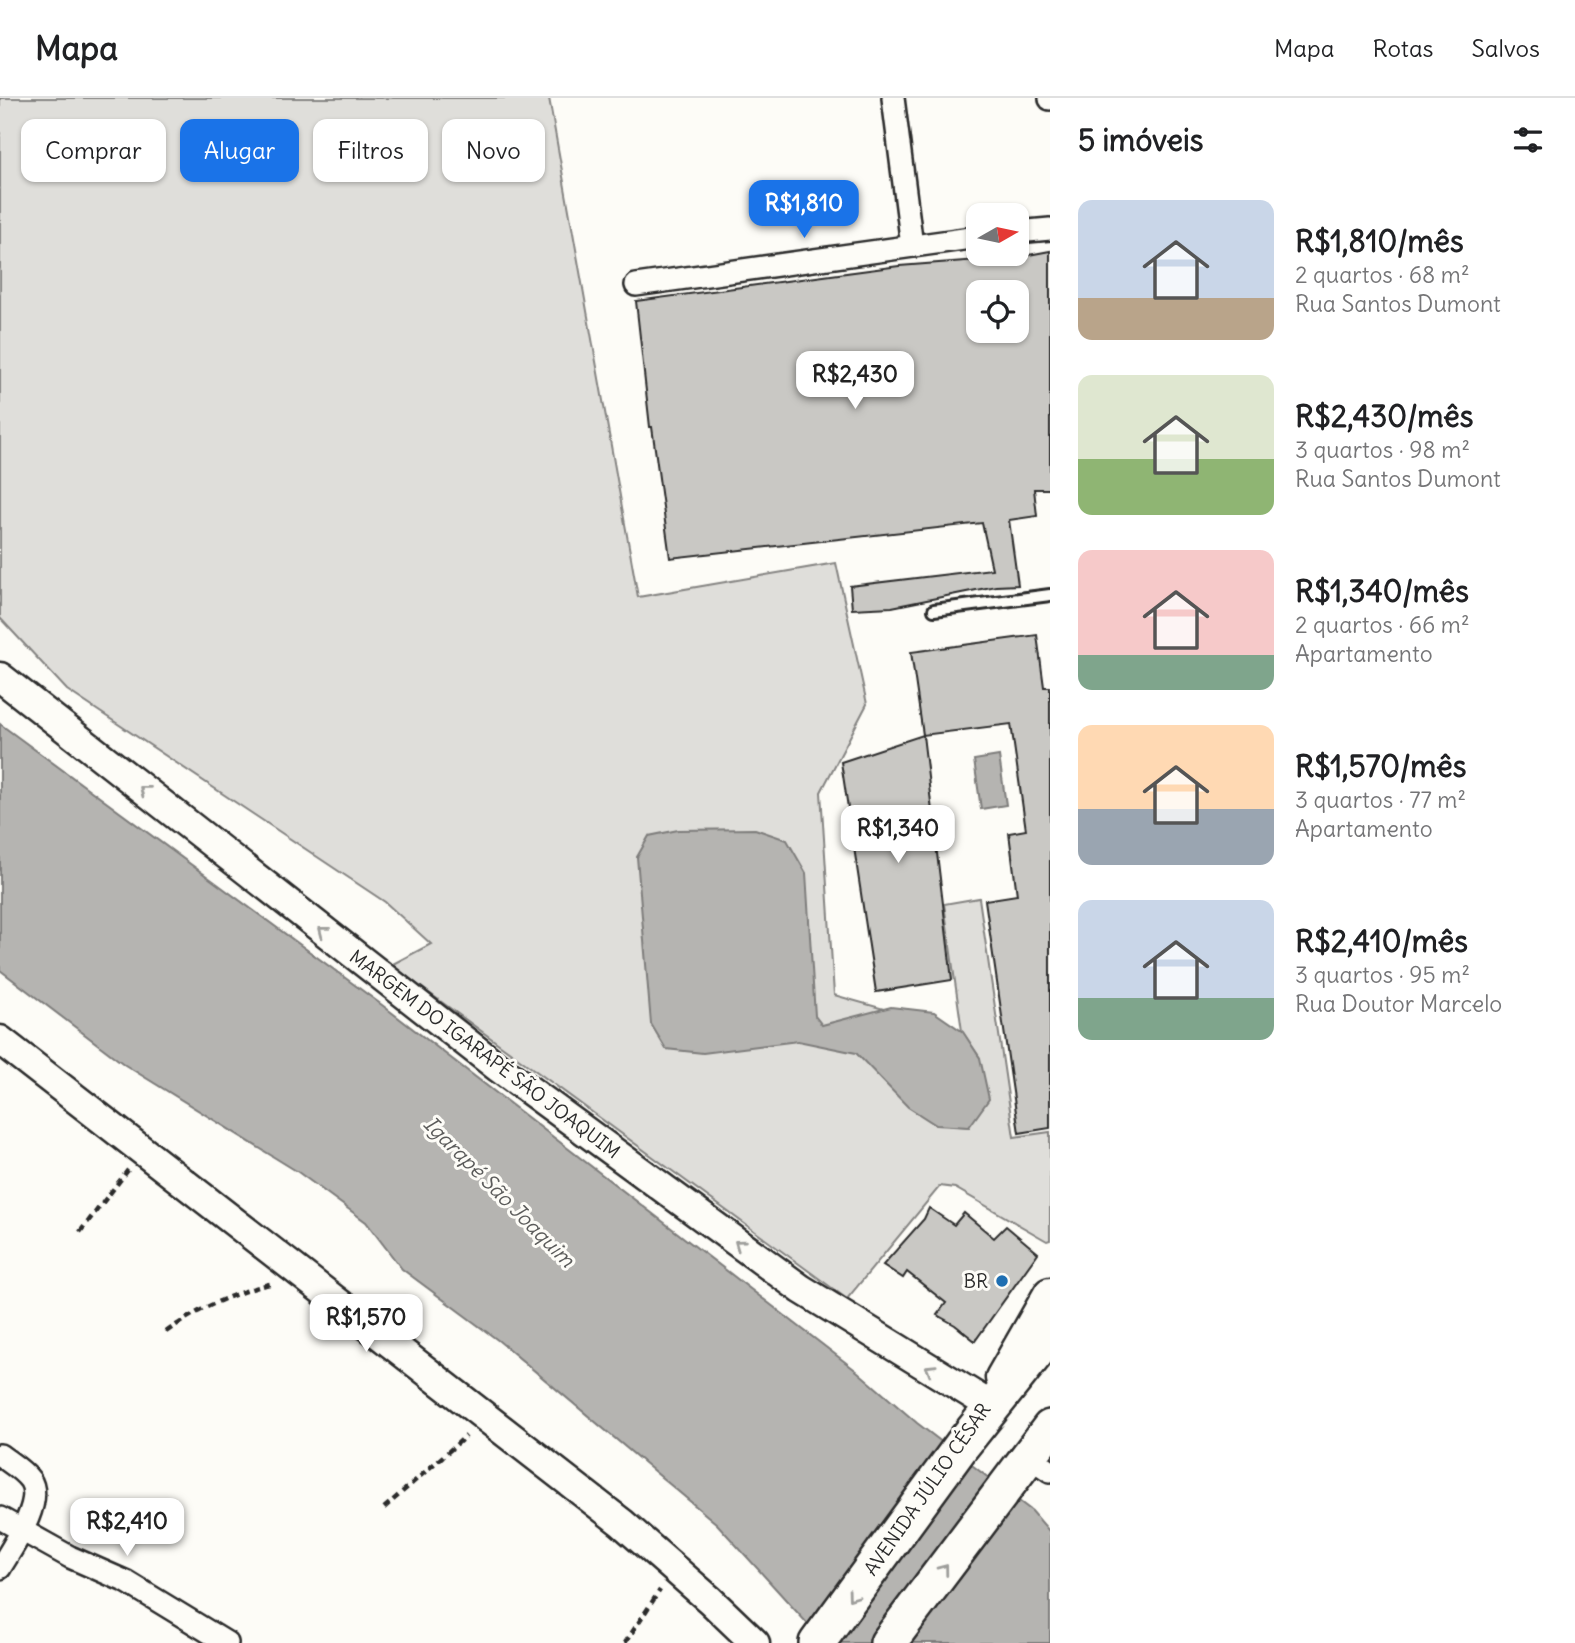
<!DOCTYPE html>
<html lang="pt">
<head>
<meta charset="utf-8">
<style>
	:root { --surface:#fff; --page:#f2f2f2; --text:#202124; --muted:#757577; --line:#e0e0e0; --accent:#1a73e8 }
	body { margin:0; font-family:Delius,sans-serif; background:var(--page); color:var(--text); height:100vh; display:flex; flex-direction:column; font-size:26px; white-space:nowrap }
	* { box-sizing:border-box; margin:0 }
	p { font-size:23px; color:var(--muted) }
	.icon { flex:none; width:38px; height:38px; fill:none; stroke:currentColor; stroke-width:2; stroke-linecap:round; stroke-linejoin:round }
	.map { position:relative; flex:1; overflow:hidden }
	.details { display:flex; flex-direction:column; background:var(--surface); width:525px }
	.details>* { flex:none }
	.top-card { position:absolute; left:21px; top:21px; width:665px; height:63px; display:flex; gap:14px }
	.needle { width:46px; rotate:81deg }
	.tools { position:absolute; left:966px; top:105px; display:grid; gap:14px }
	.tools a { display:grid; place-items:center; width:63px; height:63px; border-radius:14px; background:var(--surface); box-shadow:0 2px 5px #0004; font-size:35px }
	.price { position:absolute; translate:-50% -60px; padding:0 16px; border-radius:14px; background:#fff; color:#222; font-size:23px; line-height:46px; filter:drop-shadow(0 2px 4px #0008) }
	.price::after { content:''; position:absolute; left:50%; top:42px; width:21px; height:16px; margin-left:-10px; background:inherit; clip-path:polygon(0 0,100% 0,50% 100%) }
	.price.selected { background:var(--accent); color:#fff }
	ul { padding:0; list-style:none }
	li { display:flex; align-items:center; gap:21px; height:175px; padding:0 28px }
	li span { display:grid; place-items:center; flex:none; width:196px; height:140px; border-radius:14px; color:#555 }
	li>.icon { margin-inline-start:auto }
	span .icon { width:84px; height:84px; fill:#fffc; stroke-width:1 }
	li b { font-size:30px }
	h2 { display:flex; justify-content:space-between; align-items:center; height:84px; padding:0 28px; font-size:30px }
	.pill { padding:0 24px; border-radius:14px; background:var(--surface); box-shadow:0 2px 5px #0004; font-size:24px; line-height:63px }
	.pill.selected { background:var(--accent); color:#fff }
	header { display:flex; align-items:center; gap:42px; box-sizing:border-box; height:98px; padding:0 35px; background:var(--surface); border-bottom:2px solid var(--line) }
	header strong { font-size:33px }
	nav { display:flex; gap:38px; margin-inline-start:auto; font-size:24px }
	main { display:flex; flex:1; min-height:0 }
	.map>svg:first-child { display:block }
	.green { fill:#dfdeda; stroke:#858482; stroke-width:2; fill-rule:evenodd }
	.water { fill:#b5b4b1; stroke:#7e7d7b; stroke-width:2 }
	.building { fill:#c9c8c4; stroke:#2b2b2b; stroke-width:2; fill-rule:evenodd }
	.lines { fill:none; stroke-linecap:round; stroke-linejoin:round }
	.service-casing { stroke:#2b2b2b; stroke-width:16 }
	.minor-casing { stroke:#2b2b2b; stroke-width:26 }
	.tertiary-casing { stroke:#2b2b2b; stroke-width:33 }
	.secondary-casing { stroke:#2b2b2b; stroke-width:37 }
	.primary-casing { stroke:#2b2b2b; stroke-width:40 }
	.path { stroke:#2b2b2b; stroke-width:4.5; stroke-dasharray:7 5; stroke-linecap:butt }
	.service { stroke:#fdfcf7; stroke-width:10 }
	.minor { stroke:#fdfcf7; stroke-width:21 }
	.tertiary { stroke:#fdfcf7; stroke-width:28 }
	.secondary { stroke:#fdfcf7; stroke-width:32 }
	.primary { stroke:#fdfcf7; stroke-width:35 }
	.oneway { stroke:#9e9e9b }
	.poi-dot { fill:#1f6fb2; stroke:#fdfcf7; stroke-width:2.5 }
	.labels { text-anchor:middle; stroke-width:6; stroke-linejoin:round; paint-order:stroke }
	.street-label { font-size:19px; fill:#2b2b2b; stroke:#fdfcf7 }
	.poi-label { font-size:19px; fill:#2b2b2b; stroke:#fdfcf7; text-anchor:end }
	.water-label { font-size:21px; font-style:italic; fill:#5b5b5a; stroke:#fdfcf7 }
</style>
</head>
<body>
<header>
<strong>Mapa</strong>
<nav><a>Mapa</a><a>Rotas</a><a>Salvos</a></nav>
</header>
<main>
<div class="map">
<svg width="1050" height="1545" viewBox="0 0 1050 1545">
	<rect width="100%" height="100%" fill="#fdfcf7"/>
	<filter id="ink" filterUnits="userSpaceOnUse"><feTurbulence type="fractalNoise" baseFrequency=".0143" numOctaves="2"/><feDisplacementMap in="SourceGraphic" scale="14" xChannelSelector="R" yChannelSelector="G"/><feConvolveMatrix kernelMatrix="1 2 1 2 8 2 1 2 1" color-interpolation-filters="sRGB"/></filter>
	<g filter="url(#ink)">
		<!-- green -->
		<path class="green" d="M0 0H549L638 499 836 465 867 606 821 694 834 897 962 933 944 806 979 800 1014 1039 1050 1034V1142L1047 1143 955 1090 940 1088 847 1201 391 867 431 846 385 804 67 592 0 520ZM963 935 980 960 969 1029 949 1027Z"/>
		<!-- water -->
		<g class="water">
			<path d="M0 626 382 907 858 1274 917 1325 1032 1413 1050 1434V1545H825L717 1426 499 1243 402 1171 366 1124 298 1074 125 967 0 872Z"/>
			<path d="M999 658 1006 707 981 711 974 662Z"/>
			<path d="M755 731 787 742 806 775 815 918 822 927 891 909 934 914 963 934 980 960 989 1001 969 1029 936 1027 908 1009 856 955 798 943 703 955 666 951 651 926 637 759 649 738 678 732Z"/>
		</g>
		<!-- building -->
		<g class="building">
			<path d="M1050 153V391H1034L1037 418 1009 422 1018 487 996 488 892 509 852 511 850 488 992 471 982 425 670 460 652 329H650L636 203 899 168 1018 159ZM978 194H1017V233H978Z"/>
			<path d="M1037 537 1044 589H1050V1030L1019 1035 985 802 1017 797 1009 735 1026 732 1011 626 923 637 911 554Z"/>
			<path d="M923 637 952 882 876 894 841 664Z"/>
			<path d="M929 1110 954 1127 964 1115 994 1140 1006 1128 1038 1155 975 1243 955 1227 937 1217 946 1205 907 1174 903 1180 883 1167 924 1121Z"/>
		</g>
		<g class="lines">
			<defs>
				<path id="service" d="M934 512 1050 497"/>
				<g id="minor">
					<path d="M893 0 912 148"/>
					<path d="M1050 0V1"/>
					<path d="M1017 134 1050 131"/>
					<path d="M636 187 978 139"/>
					<path d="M0 1357C9 1364 23 1372 30 1382 45 1404 11 1451 0 1470"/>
					<path d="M1029 1359 1050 1373"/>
					<path d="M0 1420 70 1459 127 1484 227 1545"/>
				</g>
				<g id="tertiary">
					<path d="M0 579 499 970 801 1191 988 1306"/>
					<path d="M0 942 622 1425 710 1502 755 1545"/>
				</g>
				<path id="secondary" d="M1002 1280 1050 1196"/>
				<g id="primary">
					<path d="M817 1545 962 1347 1050 1237"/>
					<path d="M888 1545 1050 1330"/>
				</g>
			</defs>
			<!-- service casing -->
			<use href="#service" class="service-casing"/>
			<!-- minor casing -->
			<use href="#minor" class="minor-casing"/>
			<!-- tertiary casing -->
			<use href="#tertiary" class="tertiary-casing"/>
			<!-- secondary casing -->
			<use href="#secondary" class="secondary-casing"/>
			<!-- primary casing -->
			<use href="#primary" class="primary-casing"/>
			<!-- path -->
			<g class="path">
				<path d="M80 1134 128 1072"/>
				<path d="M166 1234C198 1211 232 1195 270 1186"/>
				<path d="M384 1410 466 1338"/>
				<path d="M625 1545 660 1492"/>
			</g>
			<!-- service -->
			<use href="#service" class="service"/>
			<!-- minor -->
			<use href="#minor" class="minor"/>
			<!-- tertiary -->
			<use href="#tertiary" class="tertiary"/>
			<!-- secondary -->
			<use href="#secondary" class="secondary"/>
			<!-- primary -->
			<use href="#primary" class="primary"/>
		</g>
		<!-- one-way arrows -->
		<defs><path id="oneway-chevron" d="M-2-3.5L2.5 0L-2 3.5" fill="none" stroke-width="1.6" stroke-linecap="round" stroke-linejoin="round" transform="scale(1.75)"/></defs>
		<g class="oneway">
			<use href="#oneway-chevron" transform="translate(144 692) rotate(-142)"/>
			<use href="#oneway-chevron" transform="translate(323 833) rotate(-142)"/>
			<use href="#oneway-chevron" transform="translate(739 1146) rotate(-144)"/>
			<use href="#oneway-chevron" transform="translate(930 1271) rotate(-149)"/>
			<use href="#oneway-chevron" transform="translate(944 1471) rotate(-53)"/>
			<use href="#oneway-chevron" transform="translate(852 1498) rotate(126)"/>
		</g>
	</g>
	<!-- markers -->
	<circle class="poi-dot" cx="1002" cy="1183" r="7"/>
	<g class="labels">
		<!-- street labels -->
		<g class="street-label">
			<text transform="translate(485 956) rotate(37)" y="7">MARGEM DO IGARAPÉ SÃO JOAQUIM</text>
			<text transform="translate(927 1391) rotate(-55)" y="7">AVENIDA JÚLIO CÉSAR</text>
		</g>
		<!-- poi labels -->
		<g class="poi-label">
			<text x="988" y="1190">BR</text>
		</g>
		<!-- water labels -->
		<g class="water-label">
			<text transform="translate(499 1094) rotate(45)" y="7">Igarapé São Joaquim</text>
		</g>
	</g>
</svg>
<div class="tools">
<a><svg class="needle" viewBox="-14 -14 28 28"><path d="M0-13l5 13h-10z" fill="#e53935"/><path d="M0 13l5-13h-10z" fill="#757577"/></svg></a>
<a><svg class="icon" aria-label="locate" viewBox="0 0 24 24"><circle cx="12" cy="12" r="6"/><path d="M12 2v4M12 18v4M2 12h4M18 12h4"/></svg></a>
</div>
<b class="price selected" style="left:804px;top:142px">R$1,810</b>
<b class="price" style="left:855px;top:313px">R$2,430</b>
<b class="price" style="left:898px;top:767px">R$1,340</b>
<b class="price" style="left:366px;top:1256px">R$1,570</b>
<b class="price" style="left:127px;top:1460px">R$2,410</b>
<div class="top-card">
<a class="pill">Comprar</a>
<a class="pill selected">Alugar</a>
<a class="pill">Filtros</a>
<a class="pill">Novo</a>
</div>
</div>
<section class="details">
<h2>5 imóveis<svg class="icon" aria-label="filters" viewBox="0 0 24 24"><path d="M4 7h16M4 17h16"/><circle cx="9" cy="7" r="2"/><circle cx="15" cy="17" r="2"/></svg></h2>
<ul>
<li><span style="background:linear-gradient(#c9d6e8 70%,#b9a48a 0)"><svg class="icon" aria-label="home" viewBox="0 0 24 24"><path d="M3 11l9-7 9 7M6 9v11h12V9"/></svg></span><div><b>R$1,810/mês</b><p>2 quartos · 68 m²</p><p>Rua Santos Dumont</p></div></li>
<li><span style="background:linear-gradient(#dfe7d0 60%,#8fb573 0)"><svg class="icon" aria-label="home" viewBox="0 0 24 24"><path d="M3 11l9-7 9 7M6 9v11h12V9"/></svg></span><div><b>R$2,430/mês</b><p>3 quartos · 98 m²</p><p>Rua Santos Dumont</p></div></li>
<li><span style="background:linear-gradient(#f6c9c9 75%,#7fa58c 0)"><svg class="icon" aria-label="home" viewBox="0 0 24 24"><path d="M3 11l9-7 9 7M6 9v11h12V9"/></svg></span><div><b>R$1,340/mês</b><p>2 quartos · 66 m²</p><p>Apartamento</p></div></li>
<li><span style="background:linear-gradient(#ffd9b3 60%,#9aa5b1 0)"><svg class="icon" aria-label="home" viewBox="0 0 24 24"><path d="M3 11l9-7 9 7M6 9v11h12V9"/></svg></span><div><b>R$1,570/mês</b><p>3 quartos · 77 m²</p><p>Apartamento</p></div></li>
<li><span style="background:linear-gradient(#c9d6e8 70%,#7fa58c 0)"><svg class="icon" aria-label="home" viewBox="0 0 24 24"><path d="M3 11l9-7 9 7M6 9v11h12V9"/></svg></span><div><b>R$2,410/mês</b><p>3 quartos · 95 m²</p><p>Rua Doutor Marcelo</p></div></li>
</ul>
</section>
</main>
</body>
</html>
